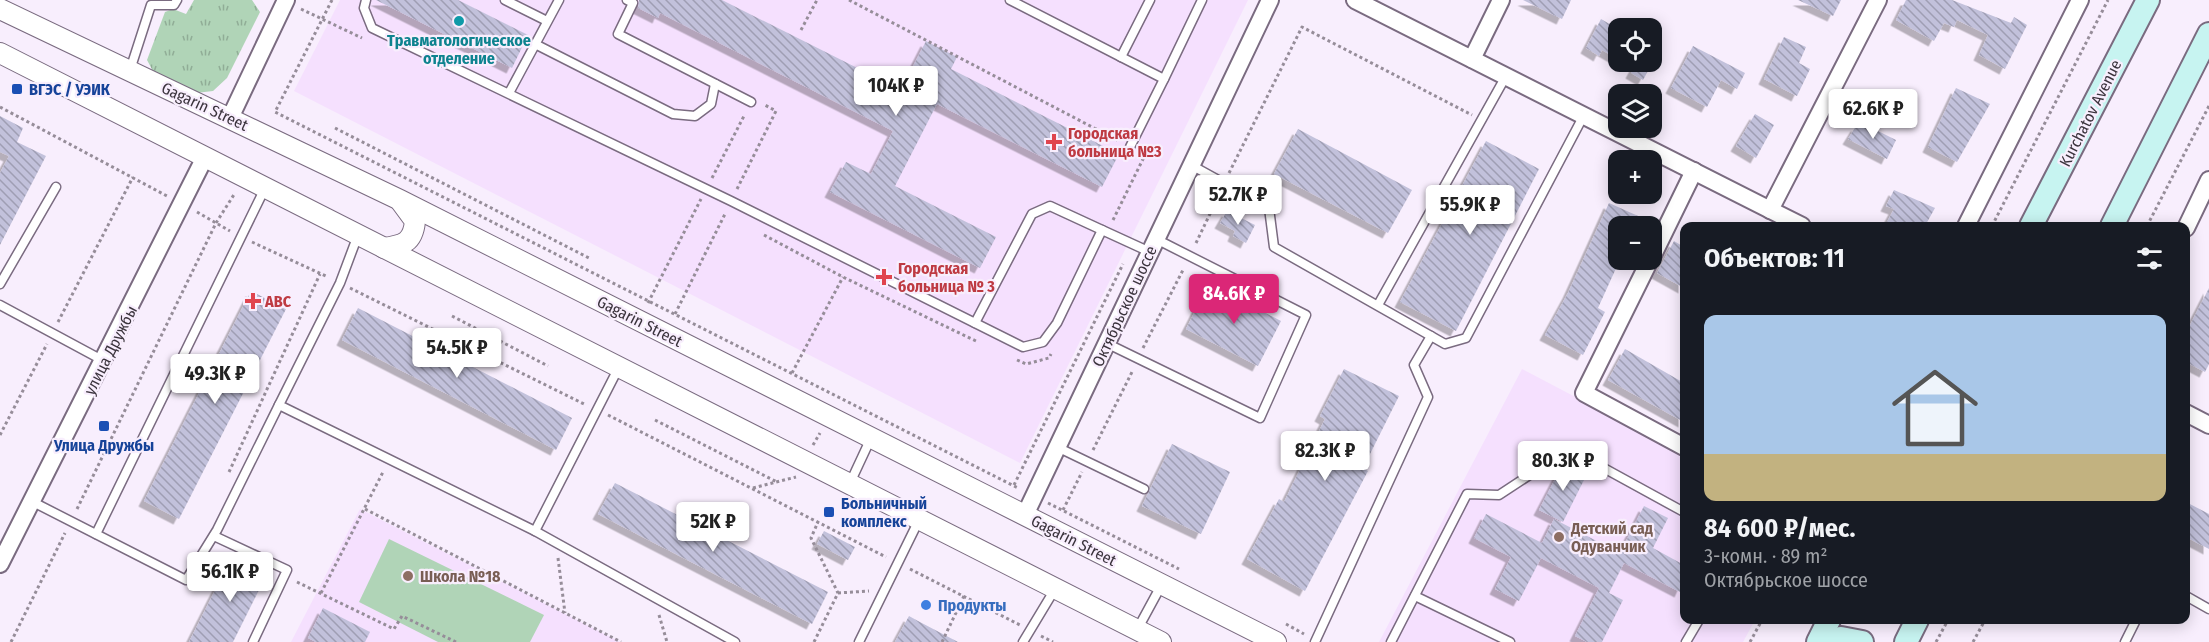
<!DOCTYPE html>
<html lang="ru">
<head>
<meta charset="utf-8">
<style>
	:root { --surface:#171b24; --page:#242831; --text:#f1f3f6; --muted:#9ea1a6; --line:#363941; --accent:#db2777 }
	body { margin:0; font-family:"Fira Sans Condensed",sans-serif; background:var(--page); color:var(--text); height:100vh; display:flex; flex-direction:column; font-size:22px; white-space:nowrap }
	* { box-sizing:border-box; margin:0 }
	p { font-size:20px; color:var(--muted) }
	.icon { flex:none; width:33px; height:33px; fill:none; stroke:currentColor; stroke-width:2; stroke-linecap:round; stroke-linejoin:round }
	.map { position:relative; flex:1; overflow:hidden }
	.side { position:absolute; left:1680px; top:222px; width:510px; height:402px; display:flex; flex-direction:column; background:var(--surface); border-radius:12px; box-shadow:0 3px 15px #0003 }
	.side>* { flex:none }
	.tools { position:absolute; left:1608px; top:18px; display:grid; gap:12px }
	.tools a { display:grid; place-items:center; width:54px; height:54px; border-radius:12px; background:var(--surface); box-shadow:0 3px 15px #0003; font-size:30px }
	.price { position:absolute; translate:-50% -51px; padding:0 14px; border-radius:6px; background:#fff; color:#222; font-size:20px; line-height:39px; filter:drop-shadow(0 2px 3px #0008) }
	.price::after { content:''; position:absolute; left:50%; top:36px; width:18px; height:14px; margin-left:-9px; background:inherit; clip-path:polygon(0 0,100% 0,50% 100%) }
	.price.active { background:var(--accent); color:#fff }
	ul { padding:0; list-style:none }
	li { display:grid; align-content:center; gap:12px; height:318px; padding:0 24px }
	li+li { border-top:2px solid var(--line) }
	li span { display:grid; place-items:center; height:186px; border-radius:12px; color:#555 }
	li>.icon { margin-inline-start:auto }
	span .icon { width:108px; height:108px; fill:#fffc; stroke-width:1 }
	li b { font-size:26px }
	h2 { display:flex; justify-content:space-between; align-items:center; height:72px; padding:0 24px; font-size:26px }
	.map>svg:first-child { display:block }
	.built { fill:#f5e0fe }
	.grass { fill:url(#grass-tufts) }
	.garden { fill:#b0d4b7 }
	.building { fill:url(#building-back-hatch); filter:url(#shadow) }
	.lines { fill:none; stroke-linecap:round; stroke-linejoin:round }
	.service-casing { stroke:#7a6b80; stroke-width:11 }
	.minor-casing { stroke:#7a6b80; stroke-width:20 }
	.tertiary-casing { stroke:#7a6b80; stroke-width:22 }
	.secondary-casing { stroke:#7a6b80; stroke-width:26 }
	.path { stroke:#968d99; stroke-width:3; stroke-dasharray:3 3; stroke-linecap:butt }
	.service { stroke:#fff; stroke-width:8 }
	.minor { stroke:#fff; stroke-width:16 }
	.tertiary { stroke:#fff; stroke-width:20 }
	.secondary { stroke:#c7f4f1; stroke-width:22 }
	.culture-dot { fill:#0f9aa8; stroke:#f8eefd; stroke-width:2 }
	.transit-dot { fill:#1a4fb4; stroke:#f8eefd; stroke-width:2 }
	.health-dot { fill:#e0444e; stroke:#f8eefd; stroke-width:2 }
	.education-dot { fill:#8d6e63; stroke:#f8eefd; stroke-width:2 }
	.shop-dot { fill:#3f7fe0; stroke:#f8eefd; stroke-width:2 }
	.labels { text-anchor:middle; stroke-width:4.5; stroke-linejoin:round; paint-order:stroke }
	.culture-label { font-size:16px; font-weight:bold; fill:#0d838f; stroke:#f8eefd }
	.transit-label { font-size:16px; font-weight:bold; fill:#164399; stroke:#f8eefd; text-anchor:start }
	.street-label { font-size:16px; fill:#3b343d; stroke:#f8eefd }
	.health-label { font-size:16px; font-weight:bold; fill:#be3a42; stroke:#f8eefd; text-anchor:start }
	.education-label { font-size:16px; font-weight:bold; fill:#785e54; stroke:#f8eefd; text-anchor:start }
	.shop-label { font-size:16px; font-weight:bold; fill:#366cbe; stroke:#f8eefd; text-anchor:start }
</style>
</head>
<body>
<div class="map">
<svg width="2209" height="642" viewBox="0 0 2209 642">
	<defs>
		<pattern id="grass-tufts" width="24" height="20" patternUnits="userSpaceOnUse" patternTransform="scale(1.5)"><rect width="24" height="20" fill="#b0d4b7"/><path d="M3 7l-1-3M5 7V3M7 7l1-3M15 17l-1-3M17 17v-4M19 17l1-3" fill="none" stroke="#90ad96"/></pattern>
		<pattern id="building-back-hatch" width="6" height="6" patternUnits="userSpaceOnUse" patternTransform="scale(1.5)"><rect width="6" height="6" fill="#c2c1db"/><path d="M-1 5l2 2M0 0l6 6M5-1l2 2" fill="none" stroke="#9f9eb3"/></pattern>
		<filter id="shadow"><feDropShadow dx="-5.5" dy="5.5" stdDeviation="0" flood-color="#0004"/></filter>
	</defs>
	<rect width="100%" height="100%" fill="#f8eefd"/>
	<!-- built -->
	<g class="built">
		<path d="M340 0H1248L1020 463 294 91Z"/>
		<path d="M1522 369 1684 454V620H1755L1743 642H1379Z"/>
		<path d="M360 509 620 642H291Z"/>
	</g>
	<!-- grass -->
	<path class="grass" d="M194 0H252L260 12 227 78 213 91 196 93 154 73 147 60 165 12 173 9 186 14Z"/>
	<!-- garden -->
	<path class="garden" d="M389 539 544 615 530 642H438L359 602Z"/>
	<!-- building -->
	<g class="building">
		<path d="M376 0H458L528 35 512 68Z"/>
		<path d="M639 0H722L901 90 926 41 957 57 951 69 1119 154 1102 187 937 104 895 186 996 237 980 268 830 192 846 162 871 174 893 131 660 13 658 18 638 8Z"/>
		<path d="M1523 0H1571L1562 19Z"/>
		<path d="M1798 0H1841L1833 16Z"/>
		<path d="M1906 0H1952L2011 23 2014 17 2027 25 2005 69 1979 55 1988 35 1957 20 1954 27 1944 23 1934 41 1896 20Z"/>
		<path d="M1601 19 1618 29V59L1602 50 1599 56 1586 48Z"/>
		<path d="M1784 37 1806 47 1799 63 1810 69 1797 96 1764 79Z"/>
		<path d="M1693 46 1745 73 1737 89 1721 80 1707 107 1671 88Z"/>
		<path d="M1637 62H1653L1643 80 1631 73Z"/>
		<path d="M1956 88 1990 104 1957 162 1928 147Z"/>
		<path d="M1755 114 1774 125 1756 158 1736 146Z"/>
		<path d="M0 116 23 128 17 142 46 156 0 245V173L9 156 0 152Z"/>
		<path d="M1862 123 1896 140 1887 159 1848 139 1856 126 1860 127Z"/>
		<path d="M1298 129 1412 190 1388 233 1274 174Z"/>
		<path d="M1486 141 1539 169 1456 331 1400 302Z"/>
		<path d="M1894 190 1935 208 1925 226H1885L1894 209 1886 206Z"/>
		<path d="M1609 203 1656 224 1655 226H1618V264L1598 308 1605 312 1583 355 1545 335 1568 293Z"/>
		<path d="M1227 211 1255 225 1246 243 1233 236 1235 231 1220 223Z"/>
		<path d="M1674 241 1684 247V288L1657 273Z"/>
		<path d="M1209 284 1281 321 1258 366 1186 329Z"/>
		<path d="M2209 288V364L2205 372 2186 362V333Z"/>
		<path d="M251 291 286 309 179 519 144 501Z"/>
		<path d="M358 308 572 418 556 450 342 340Z"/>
		<path d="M1625 349 1684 383V422L1608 380Z"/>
		<path d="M1344 369 1399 396 1363 468 1368 471 1305 591 1247 559 1279 499 1284 502 1325 419 1320 416Z"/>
		<path d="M1172 444 1230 472 1201 534 1142 506Z"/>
		<path d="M1564 462 1587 474 1563 522 1539 510Z"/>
		<path d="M615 483 828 592 812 624 598 514Z"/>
		<path d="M2186 502 2209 514V549L2186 537Z"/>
		<path d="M1644 506 1668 518 1653 548 1684 565V583L1680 592 1624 563 1609 593 1623 600 1602 642H1587L1575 636 1599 588 1541 558 1519 601 1495 589 1511 557 1474 538 1486 514 1542 543 1554 519 1620 553Z"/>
		<path d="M824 531 855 547 848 560 817 544Z"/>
		<path d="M233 555 268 572 233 642H189Z"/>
		<path d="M323 608 370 632 365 642H316L308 638Z"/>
		<path d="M909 616 918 621 958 642H895Z"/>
	</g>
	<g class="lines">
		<defs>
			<g id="service">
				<path d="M366 0 364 8 372 28 731 201 1023 347 1043 342 1057 323 1102 230 1150 252"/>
				<path d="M505 0 547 21"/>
				<path d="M627 0 633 3 618 34 751 102"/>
				<path d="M1010 0 1164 79 1202 0"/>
				<path d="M535 44 673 114 695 116 711 104 715 84"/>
				<path d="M1121 57 1150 0"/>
				<path d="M130 70 151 5H174L177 0"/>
				<path d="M509 93 559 0"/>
				<path d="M1130 147 1164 79"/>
				<path d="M1191 165 1269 208 1274 247 1445 344 1466 338 1584 115"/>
				<path d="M358 235 340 283 279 405 535 531 735 642"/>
				<path d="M0 284 56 187"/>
				<path d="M0 305 104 361"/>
				<path d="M1378 305 1506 76"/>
				<path d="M975 323 1032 214 1050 206 1102 230"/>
				<path d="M1106 343 1260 418 1306 315 1156 239"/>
				<path d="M1057 447 1144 489"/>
				<path d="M850 483 871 438"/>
				<path d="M33 502 186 580 217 530 279 405"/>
				<path d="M535 531 619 367"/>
				<path d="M96 534 265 188"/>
				<path d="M214 536 287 570 253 642"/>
				<path d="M1415 596 1510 642"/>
				<path d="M2186 596 2209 609"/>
				<path d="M1137 630 1162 584"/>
				<path d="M859 642 919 520"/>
				<path d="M1023 642 1055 589"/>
				<path d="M1315 642 1428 397 1414 365 1431 336"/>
				<path d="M1391 642 1467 494 1499 495 1569 449 1684 512"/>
				<path d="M1686 642 1699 620"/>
				<path d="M2125 642 2136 620"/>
			</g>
			<g id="minor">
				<path d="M1355 0 1802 226"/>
				<path d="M1472 59 1501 0"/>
				<path d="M230 118 286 0"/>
				<path d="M1770 210 1878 0"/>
				<path d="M1966 226 2080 0"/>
				<path d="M2186 228 2209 180"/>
				<path d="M1652 257 1694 171"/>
				<path d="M1650 260 1584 393 1684 447"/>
				<path d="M2186 413 2209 425"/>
				<path d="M1025 515 1270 0"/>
				<path d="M0 564 205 157"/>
			</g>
			<g id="tertiary">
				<path d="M0 9 400 200 1276 642"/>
				<path d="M0 53 1161 642"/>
				<path d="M384 248C403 245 413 243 415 221L401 202"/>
			</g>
			<g id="secondary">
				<path d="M2031 226 2148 0"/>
				<path d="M2112 226 2209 34"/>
				<path d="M1818 642 1829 620"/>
				<path d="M1834 642 1841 638 1862 642"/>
				<path d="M1906 642 1917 620"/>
			</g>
		</defs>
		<!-- service casing -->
		<use href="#service" class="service-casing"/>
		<!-- minor casing -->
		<use href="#minor" class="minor-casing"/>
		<!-- tertiary casing -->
		<use href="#tertiary" class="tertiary-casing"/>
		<!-- secondary casing -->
		<use href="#secondary" class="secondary-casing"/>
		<!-- path -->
		<g class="path">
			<path d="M332 0 275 112 1018 488"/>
			<path d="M849 0 1119 141"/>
			<path d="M301 9 362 38"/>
			<path d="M801 30 817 0"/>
			<path d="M0 107 167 196"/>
			<path d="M335 128 591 259"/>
			<path d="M1229 173 1302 27 1472 115"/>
			<path d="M712 178 745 114"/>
			<path d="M737 189 776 111 763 104"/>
			<path d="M197 212 230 231"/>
			<path d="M1113 220 1145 155 1141 153"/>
			<path d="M1992 226 2108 0"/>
			<path d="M2147 226 2209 106"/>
			<path d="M764 235 843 277 978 342"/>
			<path d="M252 242 328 277"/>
			<path d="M1196 243 1219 195"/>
			<path d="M350 288 586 405"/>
			<path d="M648 303 701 199"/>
			<path d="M675 314 725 214"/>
			<path d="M452 316 548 366"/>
			<path d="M58 322 133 177"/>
			<path d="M1143 348 1184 268"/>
			<path d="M1017 360 1026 364 1049 358 1051 354"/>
			<path d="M792 373 843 277"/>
			<path d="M608 415 886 557"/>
			<path d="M655 420 777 482"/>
			<path d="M0 435 47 344"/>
			<path d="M813 445 820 433"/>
			<path d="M1093 450 1133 370"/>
			<path d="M229 472 320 274"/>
			<path d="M1014 485 1123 264"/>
			<path d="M753 488 796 477"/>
			<path d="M1048 503 1179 569"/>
			<path d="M77 509 216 223 235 193"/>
			<path d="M365 509 621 642"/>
			<path d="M1063 510 1082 472"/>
			<path d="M558 558 565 613"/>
			<path d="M910 569 1020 625"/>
			<path d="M297 582 394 629 402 616 456 642"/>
			<path d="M321 593 383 472"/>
			<path d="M838 593 869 591"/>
			<path d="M659 615 667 642"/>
			<path d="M1286 624 1304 634"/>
			<path d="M1041 636 1053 642"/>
			<path d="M11 642 65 533"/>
			<path d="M814 642 838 593 811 538 818 522"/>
			<path d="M942 642 964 596"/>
			<path d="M1750 642 1762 620"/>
			<path d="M1936 642 1948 620"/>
			<path d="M1973 642 1985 620"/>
		</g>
		<!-- service -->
		<use href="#service" class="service"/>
		<!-- minor -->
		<use href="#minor" class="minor"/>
		<!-- tertiary -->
		<use href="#tertiary" class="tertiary"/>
		<!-- secondary -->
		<use href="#secondary" class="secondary"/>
	</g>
	<!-- markers -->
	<circle class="culture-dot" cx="459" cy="21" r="6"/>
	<g class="transit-dot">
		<rect x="11" y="83" width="12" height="12" rx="3"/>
		<rect x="98" y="420" width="12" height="12" rx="3"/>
		<rect x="823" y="506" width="12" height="12" rx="3"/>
	</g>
	<g class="health-dot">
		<path d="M1051 133h6v6h6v6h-6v6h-6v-6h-6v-6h6z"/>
		<path d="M881 268h6v6h6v6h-6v6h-6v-6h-6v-6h6z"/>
		<path d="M250 292h6v6h6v6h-6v6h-6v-6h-6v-6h6z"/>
	</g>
	<g class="education-dot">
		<circle cx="1559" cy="537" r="6"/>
		<circle cx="408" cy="576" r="6"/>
	</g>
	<circle class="shop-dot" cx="926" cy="605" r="6"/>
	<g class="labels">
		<!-- culture labels -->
		<g class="culture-label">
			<text x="459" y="46">Травматологическое<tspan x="459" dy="18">отделение</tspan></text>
		</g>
		<!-- transit labels -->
		<g class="transit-label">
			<text x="29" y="95">ВГЭС / УЭИК</text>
			<text x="104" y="451" text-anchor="middle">Улица Дружбы</text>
			<text x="841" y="509">Больничный<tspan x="841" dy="18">комплекс</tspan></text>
		</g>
		<!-- street labels -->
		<g class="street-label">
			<text transform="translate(205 106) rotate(25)" y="6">Gagarin Street</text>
			<text transform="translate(2090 113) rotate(-63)" y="6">Kurchatov Avenue</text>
			<text transform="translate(1124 306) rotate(-65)" y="6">Октябрьское шоссе</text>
			<text transform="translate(640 321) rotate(27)" y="6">Gagarin Street</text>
			<text transform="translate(110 350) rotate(-63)" y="6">улица Дружбы</text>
			<text transform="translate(1074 540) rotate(27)" y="6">Gagarin Street</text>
		</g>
		<!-- health labels -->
		<g class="health-label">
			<text x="1068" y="139">Городская<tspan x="1068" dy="18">больница №3</tspan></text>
			<text x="898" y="274">Городская<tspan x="898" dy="18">больница № 3</tspan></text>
			<text x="265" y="307">ABC</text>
		</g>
		<!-- education labels -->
		<g class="education-label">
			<text x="1571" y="534">Детский сад<tspan x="1571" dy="18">Одуванчик</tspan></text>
			<text x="420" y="582">Школа №18</text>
		</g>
		<!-- shop labels -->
		<g class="shop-label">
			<text x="938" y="611">Продукты</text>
		</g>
	</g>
</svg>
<div class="tools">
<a><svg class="icon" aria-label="locate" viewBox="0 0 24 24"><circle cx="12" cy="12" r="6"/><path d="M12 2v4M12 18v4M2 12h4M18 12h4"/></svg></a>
<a><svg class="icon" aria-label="layers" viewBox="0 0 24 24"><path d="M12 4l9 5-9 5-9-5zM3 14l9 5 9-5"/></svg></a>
<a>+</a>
<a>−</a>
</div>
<b class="price" style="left:896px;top:117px">104K ₽</b>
<b class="price" style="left:1873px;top:140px">62.6K ₽</b>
<b class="price" style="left:1238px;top:226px">52.7K ₽</b>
<b class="price" style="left:1470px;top:236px">55.9K ₽</b>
<b class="price active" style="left:1234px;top:325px">84.6K ₽</b>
<b class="price" style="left:457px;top:379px">54.5K ₽</b>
<b class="price" style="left:215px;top:405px">49.3K ₽</b>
<b class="price" style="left:1325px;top:482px">82.3K ₽</b>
<b class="price" style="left:1563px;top:492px">80.3K ₽</b>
<b class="price" style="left:713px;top:553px">52K ₽</b>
<b class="price" style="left:230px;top:603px">56.1K ₽</b>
<section class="side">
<h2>Объектов: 11<svg class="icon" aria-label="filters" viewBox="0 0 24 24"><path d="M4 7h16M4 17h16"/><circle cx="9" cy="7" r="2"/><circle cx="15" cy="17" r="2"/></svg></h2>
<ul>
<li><span style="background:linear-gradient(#a9c7e8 75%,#c2b280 0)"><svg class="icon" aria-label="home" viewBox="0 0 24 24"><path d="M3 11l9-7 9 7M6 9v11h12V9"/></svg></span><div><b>84 600 ₽/мес.</b><p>3-комн. · 89 m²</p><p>Октябрьское шоссе</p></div></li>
</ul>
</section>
</div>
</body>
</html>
